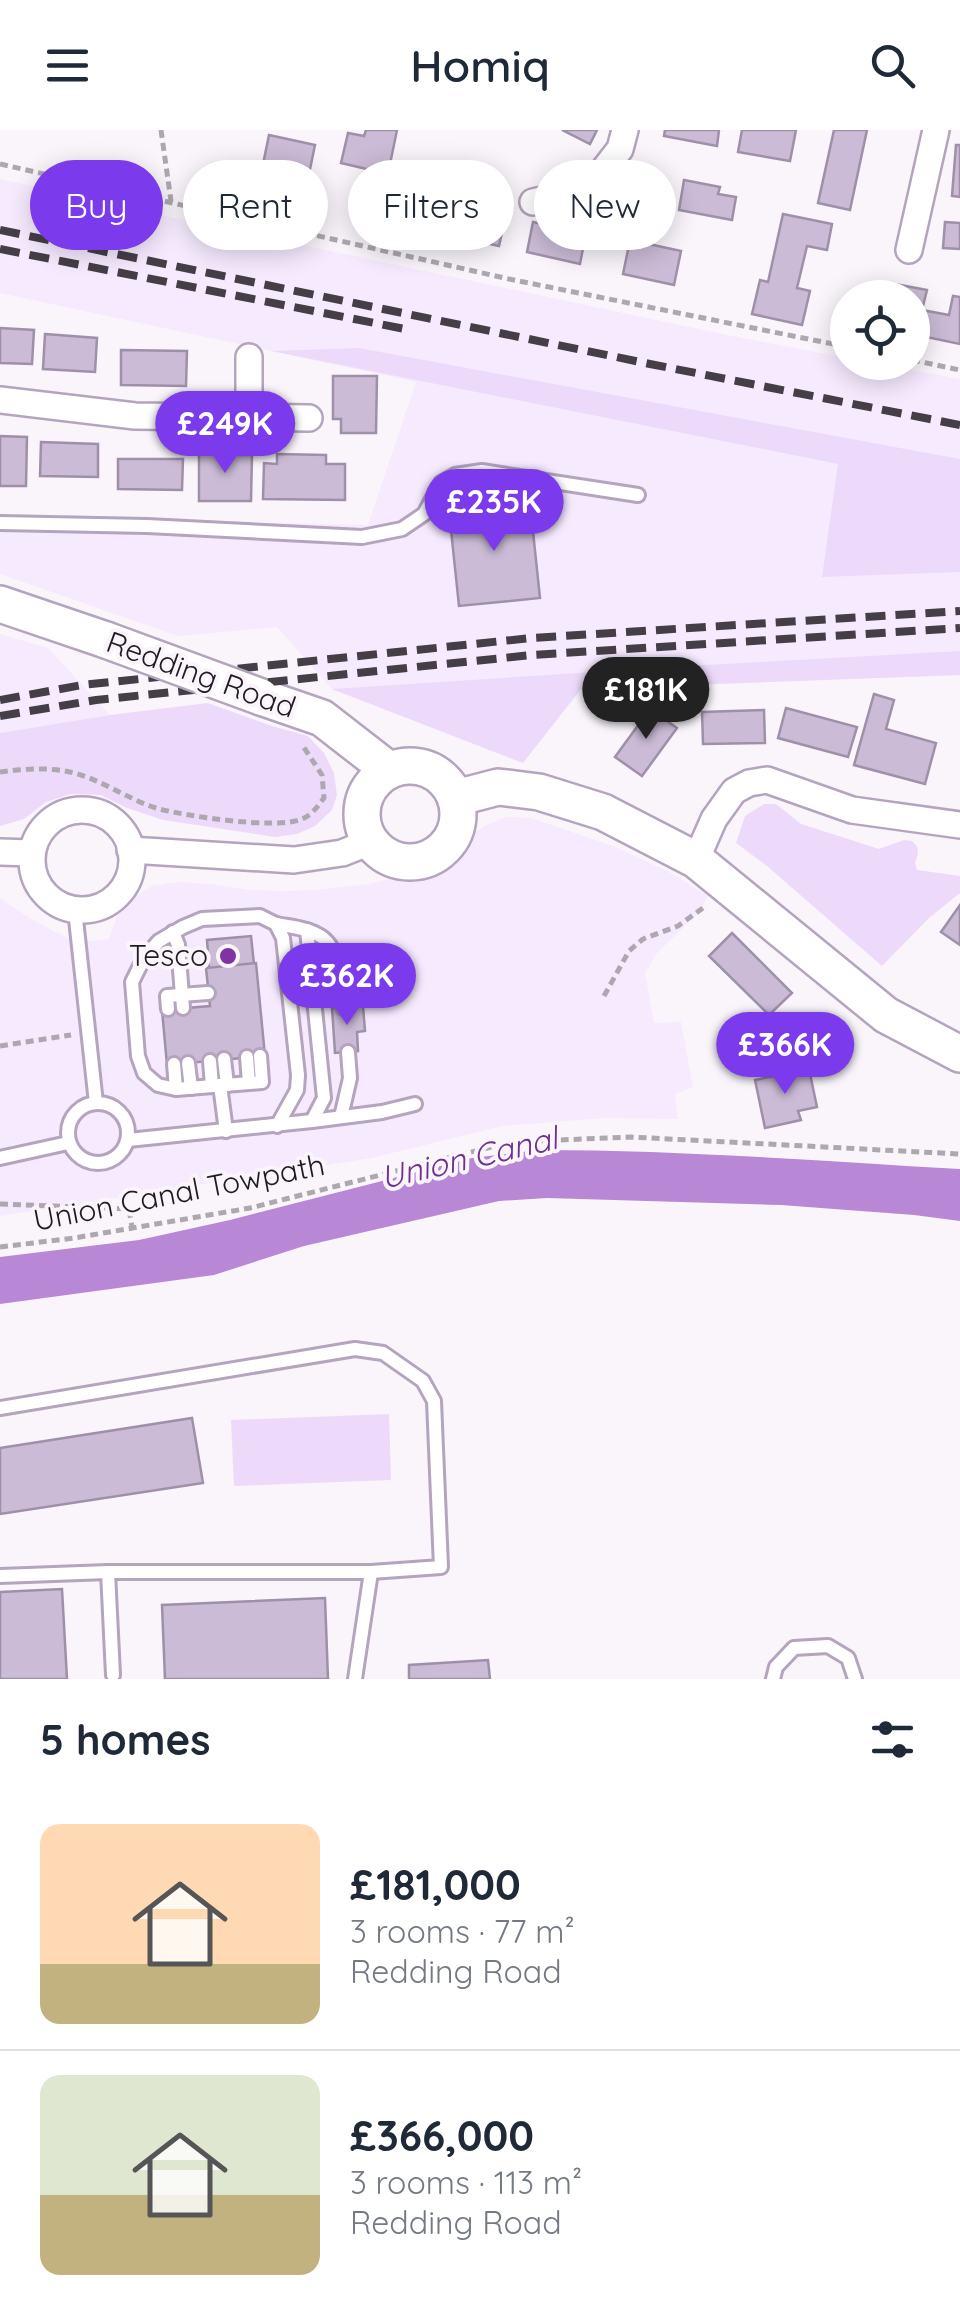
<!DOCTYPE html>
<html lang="en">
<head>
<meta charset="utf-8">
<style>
	:root { --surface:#fff; --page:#f6f6f7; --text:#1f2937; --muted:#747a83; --line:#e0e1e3; --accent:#7c3aed }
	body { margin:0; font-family:Quicksand,sans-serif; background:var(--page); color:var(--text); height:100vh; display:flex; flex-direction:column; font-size:38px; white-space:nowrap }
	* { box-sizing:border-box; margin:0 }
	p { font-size:32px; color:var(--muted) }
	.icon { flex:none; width:55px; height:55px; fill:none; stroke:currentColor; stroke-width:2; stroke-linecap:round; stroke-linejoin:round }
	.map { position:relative; height:1549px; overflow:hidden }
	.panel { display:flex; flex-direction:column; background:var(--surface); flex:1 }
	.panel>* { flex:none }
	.guide { position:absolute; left:30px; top:30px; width:900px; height:90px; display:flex; gap:20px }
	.tools { position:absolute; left:830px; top:150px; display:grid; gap:20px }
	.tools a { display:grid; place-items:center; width:100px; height:100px; border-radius:50%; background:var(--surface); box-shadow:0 5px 25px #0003; font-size:50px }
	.price { position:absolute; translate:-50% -85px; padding:0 22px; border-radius:35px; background:var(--accent); color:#fff; font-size:32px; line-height:65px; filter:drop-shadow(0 2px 5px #0008) }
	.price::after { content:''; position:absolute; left:50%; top:60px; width:30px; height:22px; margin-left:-15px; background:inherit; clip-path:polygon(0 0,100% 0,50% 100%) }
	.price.on { background:#222; color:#fff }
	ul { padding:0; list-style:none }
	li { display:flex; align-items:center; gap:30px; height:250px; padding:0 40px }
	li+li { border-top:2px solid var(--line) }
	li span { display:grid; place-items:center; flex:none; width:280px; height:200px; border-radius:20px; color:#555 }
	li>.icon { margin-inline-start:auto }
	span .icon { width:120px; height:120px; fill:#fffc; stroke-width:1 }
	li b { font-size:42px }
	h2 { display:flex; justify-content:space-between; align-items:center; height:120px; padding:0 40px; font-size:42px }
	.tag { padding:0 35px; border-radius:45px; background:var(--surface); box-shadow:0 5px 25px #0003; font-size:35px; line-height:90px }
	.tag.on { background:var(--accent); color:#fff }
	header { display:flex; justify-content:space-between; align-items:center; height:130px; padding:0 40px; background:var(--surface); font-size:45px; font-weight:600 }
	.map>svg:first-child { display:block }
	.built { fill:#f6eaff }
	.green { fill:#eddafa }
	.water { fill:#b887d5 }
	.building { fill:#cbbbd6; stroke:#9f90a9; stroke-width:2.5 }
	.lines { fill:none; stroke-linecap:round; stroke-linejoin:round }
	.service-casing { stroke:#b4a4be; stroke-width:18 }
	.minor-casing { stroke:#b4a4be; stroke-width:30 }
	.secondary-casing { stroke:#b4a4be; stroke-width:40 }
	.path { stroke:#ada8b0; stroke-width:5; stroke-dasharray:8 5; stroke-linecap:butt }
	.service { stroke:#fff; stroke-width:12 }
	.minor { stroke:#fff; stroke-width:25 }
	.secondary { stroke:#fff; stroke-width:35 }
	.rail { stroke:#443e47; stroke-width:8; stroke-dasharray:20 10; stroke-linecap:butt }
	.secondary-bridge-casing { stroke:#b4a4be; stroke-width:40; stroke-linecap:butt }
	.secondary-bridge { stroke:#fff; stroke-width:35 }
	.poi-dot { fill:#7f34a5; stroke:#f9f5fb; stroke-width:4 }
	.labels { text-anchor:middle; stroke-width:8; stroke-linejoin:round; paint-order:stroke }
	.street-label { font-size:30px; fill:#211b25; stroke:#f9f5fb }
	.poi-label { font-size:30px; fill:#211b25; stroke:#f9f5fb; text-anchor:end }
	.water-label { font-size:32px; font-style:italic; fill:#6e318f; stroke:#f9f5fb }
</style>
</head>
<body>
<header><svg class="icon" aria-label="menu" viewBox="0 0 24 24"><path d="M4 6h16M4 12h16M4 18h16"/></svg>Homiq<svg class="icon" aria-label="search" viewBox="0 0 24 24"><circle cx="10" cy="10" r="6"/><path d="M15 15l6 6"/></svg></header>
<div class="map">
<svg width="960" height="1549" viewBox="0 0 960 1549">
	<rect width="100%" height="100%" fill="#f9f5fb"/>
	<!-- built -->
	<g class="built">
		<path d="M0 49 170 87 732 206 847 228 848 232 873 233 960 249V545L581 559 523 633 332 559 277 497 178 506 0 444V386L368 395 416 252 0 163Z"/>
		<path d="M0 504 48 518 110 585 0 603Z"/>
		<path d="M506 687 531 688 616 717 669 742 708 766 699 782 656 824 645 844 654 893 681 892 693 957 675 964 678 989 605 988 502 996 372 1028 0 1086V768L31 789 77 813 109 809 117 787 131 769 152 756 178 752 210 754 251 760 281 761 316 760 368 754 436 738 452 726 467 709 484 696Z"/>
	</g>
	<!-- green -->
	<g class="green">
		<path d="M359 218 960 329V442L822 447 838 334 271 221Z"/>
		<path d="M960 521V545L581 559 523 633 332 559 669 537Z"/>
		<path d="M208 573 272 596 308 606 324 623 334 643 337 665 332 680 315 696 297 704 275 707 163 690 127 678 101 665 71 664 46 672 24 689 0 696V603L110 585Z"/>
		<path d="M764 674H776L801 694 879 719 904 710 912 711 917 716 918 724 915 733 917 740 960 746V763L929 788 882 836 767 736 736 713 745 686Z"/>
		<path d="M389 1284 391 1350 234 1356 231 1290Z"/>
	</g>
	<!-- water -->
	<path class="water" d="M538 1020C679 1020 819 1031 960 1039V1091L914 1085 781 1075 547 1068 499 1071 304 1116 214 1145 0 1174V1127L139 1110 230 1090 472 1028Z"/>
	<!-- building -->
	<g class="building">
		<path d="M366 0H397L388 44 341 33 348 3 364 6Z"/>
		<path d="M562 0H597L590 14Z"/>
		<path d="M665 0H719L717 16 664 6Z"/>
		<path d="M742 0H796L790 31 738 22Z"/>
		<path d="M834 0H867L850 80 818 73Z"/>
		<path d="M269 5 315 15 308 49 262 39Z"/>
		<path d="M956 15H960V67L952 66Z"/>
		<path d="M684 50 720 57 718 64 736 67 732 90 679 80Z"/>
		<path d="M383 57 435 68 424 116 403 111 407 92 377 85Z"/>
		<path d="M452 72 506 84 499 116 445 104Z"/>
		<path d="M783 84 832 94 827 120 807 116 797 158 810 161 802 195 752 184 760 150 768 152Z"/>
		<path d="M533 92 586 103 580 134 527 122Z"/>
		<path d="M945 92 960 93V119L943 118Z"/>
		<path d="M630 110 681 121 674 155 623 144Z"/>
		<path d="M895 154 927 160 922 180 949 185 953 166 960 167V214L912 204V168H892Z"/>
		<path d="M0 198 34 200 32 234 0 233Z"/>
		<path d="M45 204 97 208 95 242 43 239Z"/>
		<path d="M121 220 187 221 186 256 121 255Z"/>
		<path d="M333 246H377L376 303H341V289H333Z"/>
		<path d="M0 306 27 307 26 356H0Z"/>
		<path d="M41 312 98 314V347L40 346Z"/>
		<path d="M199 320H235V325H252L251 371H199Z"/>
		<path d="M277 324 326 325V334H345V370L263 369 264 333 277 334Z"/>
		<path d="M118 329H183L182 360 118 359Z"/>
		<path d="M530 373 540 468 459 476 449 381Z"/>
		<path d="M874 564 894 570 886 599 936 613 925 654 854 635Z"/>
		<path d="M786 578 857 597 848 627 778 608Z"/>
		<path d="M650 579 677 598 642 646 615 627Z"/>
		<path d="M764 580 765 613 703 614 702 582Z"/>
		<path d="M960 775V815L941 802Z"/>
		<path d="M732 803 792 863 769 885 709 826Z"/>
		<path d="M251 806 254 834 209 838 207 810Z"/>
		<path d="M256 833 265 926 167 935 162 880 210 876 206 838Z"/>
		<path d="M363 876 365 901 357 902 358 921 335 923 332 878Z"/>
		<path d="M809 939 817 977 798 981 801 990 765 998 755 950Z"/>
		<path d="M192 1288 203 1353 0 1384V1318Z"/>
		<path d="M62 1459 67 1549H0V1462Z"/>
		<path d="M325 1468 328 1549H165L162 1475Z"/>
		<path d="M488 1530 490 1549H409V1535Z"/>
	</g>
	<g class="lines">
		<defs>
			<g id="service">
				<path d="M0 393 147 396 362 407 402 399 424 384 441 353 455 345 482 341 638 365"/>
				<path d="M75 780 96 973"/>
				<path d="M276 794C291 797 310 798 323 808 341 822 341 857 343 878"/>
				<path d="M307 800 324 968 312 991"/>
				<path d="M173 802 178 815 183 878"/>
				<path d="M168 879 167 866 208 863"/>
				<path d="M260 926 262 952 176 959 158 955 144 943 138 926 132 852 144 828 159 811 183 797 202 789 260 786 276 794 283 808 298 945 297 960 277 996"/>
				<path d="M247 927 249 953"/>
				<path d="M224 929 227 955"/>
				<path d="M210 931 212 956"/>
				<path d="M188 933 191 958"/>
				<path d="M174 934 176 959"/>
				<path d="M220 955 226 1001"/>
				<circle cx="98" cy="1003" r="30"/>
				<path d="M341 987 350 948 348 922"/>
				<path d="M128 1010 312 991 382 982 415 974"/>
				<path d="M0 1028 68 1013"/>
				<path d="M0 1278 355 1219 383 1223 423 1251 434 1271 441 1437 371 1442"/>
				<path d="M108 1442 113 1545"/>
				<path d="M0 1446 108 1442H371L355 1549"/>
				<path d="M773 1549 776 1537 794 1518 828 1516 848 1528 855 1549"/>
			</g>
			<g id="minor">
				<path d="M533 72 589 59 620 19 625 0"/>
				<path d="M909 120 936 0"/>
				<path d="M0 270 135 286 309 288"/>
				<path d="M249 287V227"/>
				<circle cx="82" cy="730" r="50"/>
				<path d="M130 720 294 730 342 723 370 712"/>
				<path d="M0 722 32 723"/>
				<path d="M696 730 714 689 734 661 749 653 767 650 852 680 960 695"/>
			</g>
			<g id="secondary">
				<path d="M0 474 106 510"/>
				<path d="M261 567 322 588 389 640"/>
				<circle cx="410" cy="684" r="48"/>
				<path d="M456 668 498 657 539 662 603 682 696 730 886 885 960 924"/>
			</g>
		</defs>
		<!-- service casing -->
		<use href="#service" class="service-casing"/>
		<!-- minor casing -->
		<use href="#minor" class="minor-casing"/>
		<!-- secondary casing -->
		<use href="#secondary" class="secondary-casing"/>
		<!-- path -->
		<g class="path">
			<path d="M161 0 171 71"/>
			<path d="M0 34 509 149 848 217"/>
			<path d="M912 230 960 240"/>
			<path d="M0 642C22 639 48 637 70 642 99 648 127 669 156 678 184 686 277 700 302 689 313 684 317 677 324 668L322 645 303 616"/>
			<path d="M604 866 629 821 643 809 678 796 707 775"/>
			<path d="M0 916 71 905"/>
			<path d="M0 1074 129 1079 132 1097"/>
			<path d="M0 1117 74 1108 250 1078 511 1012 631 1007 960 1024"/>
		</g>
		<!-- service -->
		<use href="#service" class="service"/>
		<!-- minor -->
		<use href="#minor" class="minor"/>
		<!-- secondary -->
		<use href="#secondary" class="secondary"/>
		<!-- rail -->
		<g class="rail">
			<path d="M0 100 650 234 960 295"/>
			<path d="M0 119 410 200"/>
			<path d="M0 570 82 555 531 508 960 481"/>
			<path d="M0 586 96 570 532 525 960 498"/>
		</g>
		<defs>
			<path id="secondary-bridge" d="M106 510 261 567"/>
		</defs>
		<!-- secondary-bridge casing -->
		<use href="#secondary-bridge" class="secondary-bridge-casing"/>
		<!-- secondary-bridge -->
		<use href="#secondary-bridge" class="secondary-bridge"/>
	</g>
	<!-- markers -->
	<circle class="poi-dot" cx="228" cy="826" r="10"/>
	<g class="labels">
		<!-- street labels -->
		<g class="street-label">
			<text transform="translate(201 545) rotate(20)" y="10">Redding Road</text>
			<text transform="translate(179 1063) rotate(-11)" y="10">Union Canal Towpath</text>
		</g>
		<!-- poi labels -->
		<g class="poi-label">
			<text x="208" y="836">Tesco</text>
		</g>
		<!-- water labels -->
		<g class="water-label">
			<text transform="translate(469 1028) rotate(-13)" y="11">Union Canal</text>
		</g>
	</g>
</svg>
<div class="tools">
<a><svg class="icon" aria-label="locate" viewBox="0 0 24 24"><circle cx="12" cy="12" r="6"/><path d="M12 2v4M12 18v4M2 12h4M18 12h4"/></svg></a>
</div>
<b class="price" style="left:225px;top:346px">£249K</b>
<b class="price" style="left:494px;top:424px">£235K</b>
<b class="price on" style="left:646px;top:612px">£181K</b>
<b class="price" style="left:347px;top:898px">£362K</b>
<b class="price" style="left:785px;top:967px">£366K</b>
<div class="guide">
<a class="tag on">Buy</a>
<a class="tag">Rent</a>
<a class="tag">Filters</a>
<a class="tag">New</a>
</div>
</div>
<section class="panel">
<h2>5 homes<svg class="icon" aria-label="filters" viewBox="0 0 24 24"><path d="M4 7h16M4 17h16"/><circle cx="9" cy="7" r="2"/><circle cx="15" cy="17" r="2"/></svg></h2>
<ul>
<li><span style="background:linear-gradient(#ffd9b3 70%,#c2b280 0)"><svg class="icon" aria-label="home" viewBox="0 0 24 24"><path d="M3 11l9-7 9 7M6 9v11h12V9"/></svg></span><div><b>£181,000</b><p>3 rooms · 77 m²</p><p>Redding Road</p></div></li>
<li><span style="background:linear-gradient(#dfe7d0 60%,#c2b280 0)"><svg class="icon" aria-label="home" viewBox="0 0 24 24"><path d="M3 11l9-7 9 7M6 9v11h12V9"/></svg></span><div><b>£366,000</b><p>3 rooms · 113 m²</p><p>Redding Road</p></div></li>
</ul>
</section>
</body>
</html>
